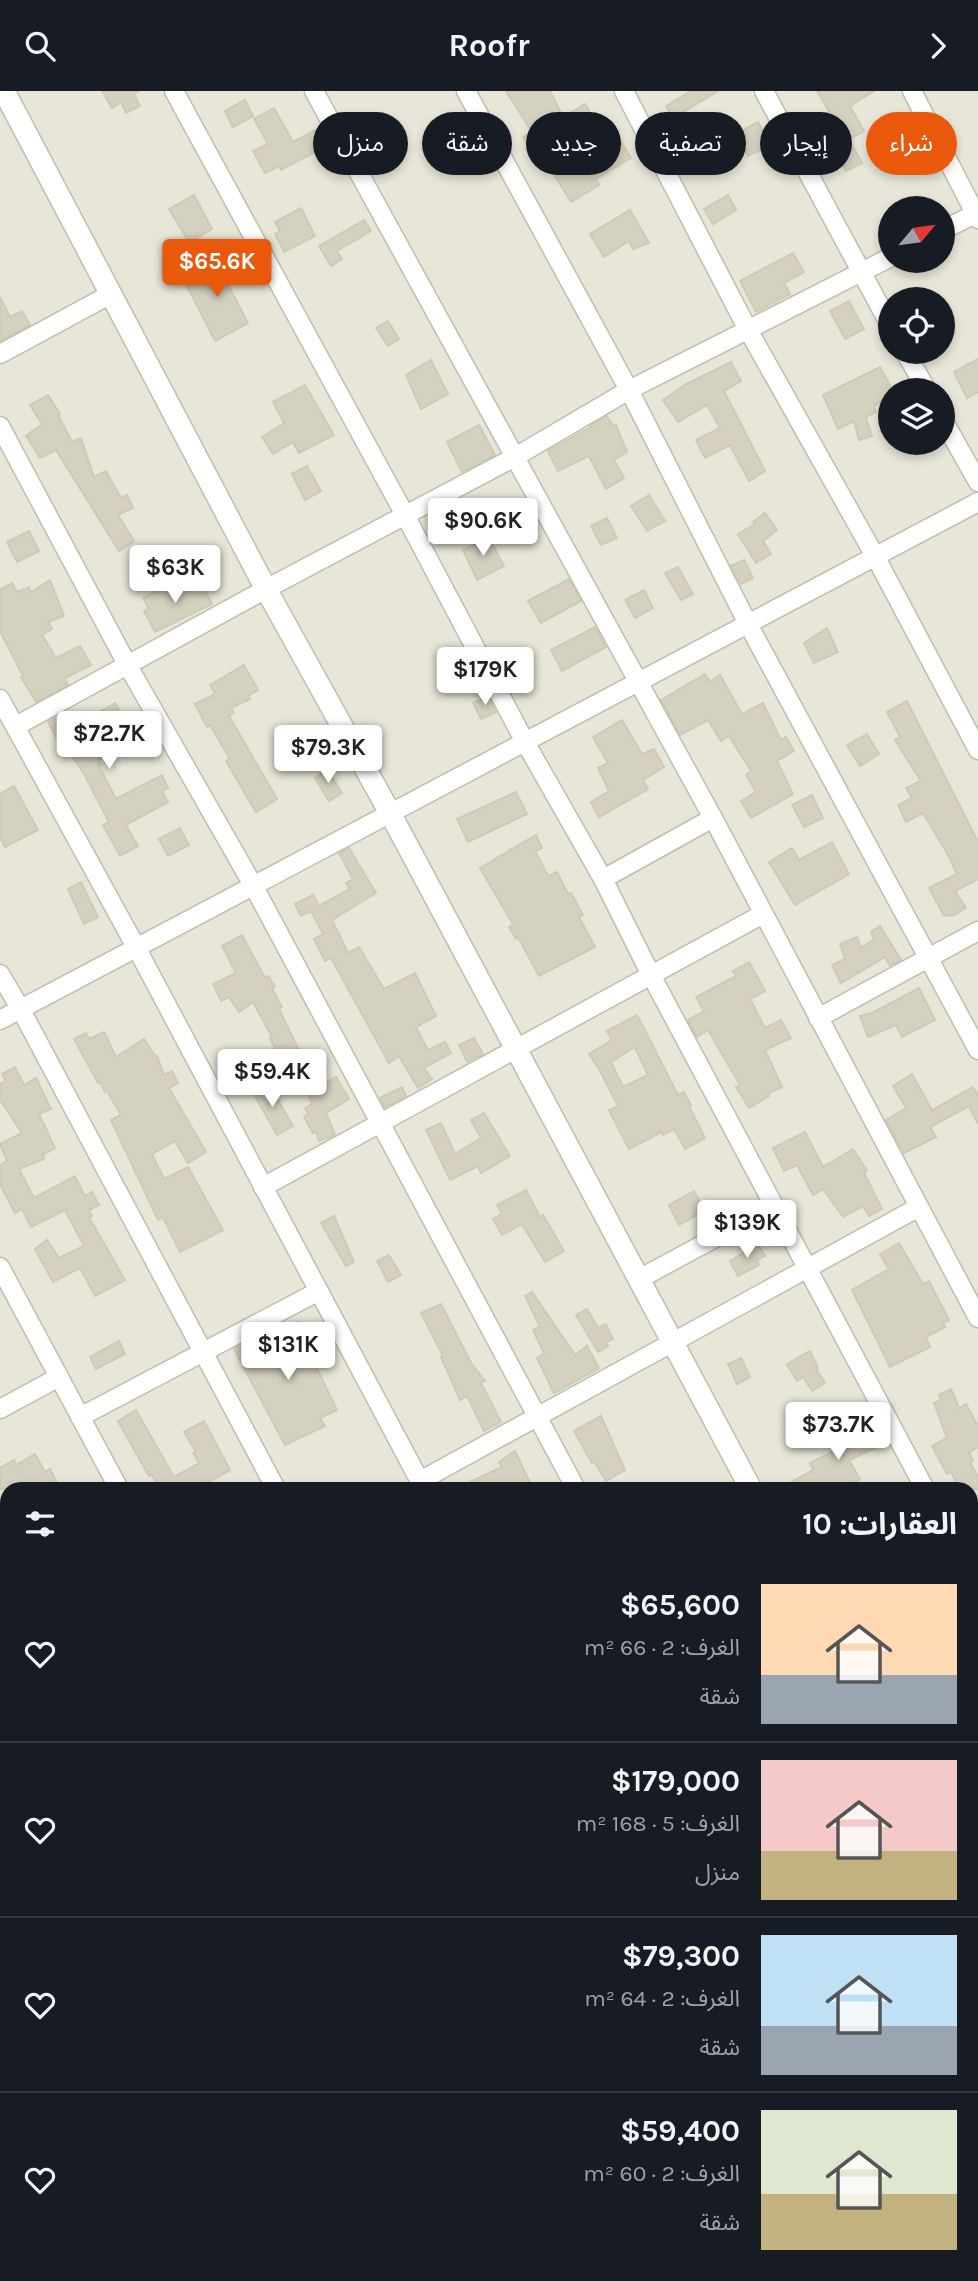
<!DOCTYPE html>
<html lang="ar">
<head>
<meta charset="utf-8">
<style>
	:root { --surface:#171b24; --page:#242831; --text:#f1f3f6; --muted:#9ea1a6; --line:#363941; --accent:#ea580c }
	body { margin:0; font-family:Karla,"Noto Sans Arabic",sans-serif; background:var(--page); color:var(--text); direction:rtl; height:100vh; display:flex; flex-direction:column; font-size:26px; white-space:nowrap }
	* { box-sizing:border-box; margin:0 }
	p { font-size:23px; color:var(--muted) }
	.icon { flex:none; width:38px; height:38px; fill:none; stroke:currentColor; stroke-width:2; stroke-linecap:round; stroke-linejoin:round }
	.map { position:relative; flex:1; overflow:hidden; direction:ltr }
	.panel { position:absolute; left:0px; top:1391px; width:978px; height:800px; display:flex; flex-direction:column; background:var(--surface); border-radius:21px 21px 0 0; box-shadow:0 4px 10px #0003; direction:rtl }
	.panel>* { flex:none }
	.guide { position:absolute; left:21px; top:21px; width:936px; height:63px; direction:rtl; display:flex; gap:14px }
	.needle { width:46px; rotate:61deg }
	.controls { position:absolute; left:878px; top:105px; display:grid; gap:14px }
	.controls a { display:grid; place-items:center; width:77px; height:77px; border-radius:50%; background:var(--surface); box-shadow:0 4px 10px #0003; font-size:35px }
	.price { position:absolute; translate:-50% -60px; padding:0 16px; border-radius:7px; background:#fff; color:#222; font-size:23px; line-height:46px; filter:drop-shadow(0 2px 4px #0008) }
	.price::after { content:''; position:absolute; left:50%; top:42px; width:21px; height:16px; margin-left:-10px; background:inherit; clip-path:polygon(0 0,100% 0,50% 100%) }
	.price.selected { background:var(--accent); color:#fff }
	ul { padding:0; list-style:none }
	li { display:flex; align-items:center; gap:21px; height:175px; padding:0 21px }
	li+li { border-top:2px solid var(--line) }
	li span { display:grid; place-items:center; flex:none; width:196px; height:140px; border-radius:0px; color:#555 }
	li>.icon { margin-inline-start:auto }
	span .icon { width:84px; height:84px; fill:#fffc; stroke-width:1 }
	li b { font-size:30px }
	h2 { display:flex; justify-content:space-between; align-items:center; height:84px; padding:0 21px; font-size:30px }
	.tag { padding:0 24px; border-radius:32px; background:var(--surface); box-shadow:0 4px 10px #0003; font-size:24px; line-height:63px }
	.tag.selected { background:var(--accent); color:#fff }
	header { display:flex; justify-content:space-between; align-items:center; height:91px; padding:0 21px; background:var(--surface); font-size:32px; font-weight:700 }
	.map>svg:first-child { display:block }
	.residential { fill:#e7e6d8; fill-rule:evenodd }
	.building { fill:#d5d1c0; stroke:#cfcbb3; stroke-width:2; fill-rule:evenodd }
	.lines { fill:none; stroke-linecap:round; stroke-linejoin:round }
	.minor-casing { stroke:#bfbdad; stroke-width:21 }
	.tertiary-casing { stroke:#bfbdad; stroke-width:24 }
	.minor { stroke:#fff; stroke-width:18 }
	.tertiary { stroke:#fff; stroke-width:21 }
</style>
</head>
<body>
<header><svg class="icon" aria-label="forward" viewBox="0 0 24 24"><path d="M9 5l7 7-7 7"/></svg>Roofr<svg class="icon" aria-label="search" viewBox="0 0 24 24"><circle cx="10" cy="10" r="6"/><path d="M15 15l6 6"/></svg></header>
<div class="map">
<svg width="978" height="2190" viewBox="0 0 978 2190">
	<rect width="100%" height="100%" fill="#f4f3ea"/>
	<!-- residential -->
	<path class="residential" d="M0 0H978V2190H0ZM891 117H943V170H891ZM891 208H943V261H891ZM891 299H943V352H891ZM7 1398H971V2184H7Z"/>
	<!-- building -->
	<g class="building">
		<path d="M102 0H139L134 3 140 15 126 22 121 11 112 17Z"/>
		<path d="M506 0H550L563 26 585 13 610 55 620 49 631 67 596 88 599 94 571 111 549 75 542 78 523 46 532 41Z"/>
		<path d="M691 0H718L673 27 666 15Z"/>
		<path d="M817 0H874L850 15 864 40 849 48 862 72 846 80 832 53 845 47Z"/>
		<path d="M245 9 253 25 233 36 225 20Z"/>
		<path d="M274 17 293 51 317 38 326 55 281 79 279 75 265 82 253 60 268 53 254 28Z"/>
		<path d="M758 31 770 53 748 65 734 44Z"/>
		<path d="M194 104 212 138 189 151 169 118Z"/>
		<path d="M728 104 736 119 713 133 704 118Z"/>
		<path d="M301 117 315 145 284 161 275 143 280 140 275 131Z"/>
		<path d="M630 119 649 152 633 158 629 150 604 166 590 143Z"/>
		<path d="M364 129 371 140 337 160 342 168 331 175 319 155Z"/>
		<path d="M793 162 804 181 784 192 790 203 756 221 740 190Z"/>
		<path d="M223 166 235 185 226 190 248 232 215 250 187 195 194 191 192 184Z"/>
		<path d="M0 206 10 226 22 220 30 234 0 250Z"/>
		<path d="M849 210 864 238 845 248 830 220Z"/>
		<path d="M388 230 399 248 388 255 376 237Z"/>
		<path d="M978 268V301L967 307 954 281Z"/>
		<path d="M431 269 448 303 421 318 406 284Z"/>
		<path d="M731 271 741 290 724 300 765 380 749 390 730 354 705 367 696 349 720 337 707 314 678 331 663 309 686 293Z"/>
		<path d="M880 276 891 296V306L874 315 876 321 866 326 872 345 859 349 854 330 838 338 823 304Z"/>
		<path d="M305 294 334 344 299 362 293 351 273 363 262 346 284 332 273 311Z"/>
		<path d="M48 304 60 323 58 324 72 351 81 347 94 386 106 380 121 407 127 404 133 417 118 424 134 450 119 460 56 359 40 367 26 345 42 333 30 314Z"/>
		<path d="M607 325 613 335 616 334 627 361 614 369 624 387 606 398 589 365 558 380 548 360 591 336 590 335Z"/>
		<path d="M479 334 495 364 462 381 447 351Z"/>
		<path d="M307 375 321 400 305 409 292 383Z"/>
		<path d="M649 404 665 430 647 440 631 415Z"/>
		<path d="M765 422 777 439 763 450 771 463 756 472 738 443 755 433 753 431Z"/>
		<path d="M607 427 617 447 601 454 591 435Z"/>
		<path d="M29 440 39 460 17 471 7 451Z"/>
		<path d="M489 446 504 475 477 489 463 459Z"/>
		<path d="M744 469 753 487 741 493 731 475Z"/>
		<path d="M678 476 693 503 681 509 665 482Z"/>
		<path d="M569 488 581 510 541 532 528 510Z"/>
		<path d="M50 489 64 525 48 531 52 538 42 544 56 567 80 555 91 574 65 587 68 594 36 611 21 586 23 585 0 540V499L12 492 17 501 29 496 31 501Z"/>
		<path d="M200 490 212 513 155 541 144 520 149 518 143 507 166 495 171 504Z"/>
		<path d="M644 499 653 517 635 527 625 509Z"/>
		<path d="M595 536 606 556 562 580 551 559Z"/>
		<path d="M827 537 838 561 814 572 804 552Z"/>
		<path d="M244 574 258 599 248 605 250 608 231 617 234 622 229 625 277 708 256 721 226 670 230 668 210 634 207 636 195 613 215 603 210 594Z"/>
		<path d="M705 583 710 591 720 584 742 623 763 612 781 649 786 646 794 660 777 670 793 703 751 727 741 710 756 701 746 684 751 680 729 645 721 650 708 629 680 644 661 609Z"/>
		<path d="M488 605 496 621 481 628 473 612Z"/>
		<path d="M907 610 978 751V788L955 800 966 817 954 824 944 825 929 797 957 783 947 762 923 722 906 731 898 714 912 707 906 697 921 690 895 649 900 646 887 621Z"/>
		<path d="M115 612 137 649 98 669 101 674 99 675 116 708 162 684 168 697 162 700 168 711 126 734 138 755 120 765 103 734 109 731 84 683 71 663 66 666 48 631 65 621 74 639 98 626 96 623Z"/>
		<path d="M622 629 642 663 654 658 664 676 643 689 648 698 599 726 591 711 609 700 598 677 608 672 593 646Z"/>
		<path d="M867 643 879 663 860 675 847 654Z"/>
		<path d="M328 679 342 702 329 710 315 687Z"/>
		<path d="M14 695 38 739 5 756 0 747V703Z"/>
		<path d="M516 701 527 723 468 751 457 728Z"/>
		<path d="M812 704 823 727 804 736 792 714Z"/>
		<path d="M180 737 189 754 168 765 159 748Z"/>
		<path d="M536 744 542 757 535 760 548 785 557 781 568 803 571 802 583 824 579 826 595 856 539 885 518 846 516 848 509 836 513 833 480 777Z"/>
		<path d="M832 751 849 783 795 814 769 771 792 757 799 769Z"/>
		<path d="M349 757 376 802 332 829 348 862 359 856 384 898 415 882 436 925 416 936 428 959 445 951 451 962 424 977 432 988 418 997 399 965 389 972 331 867 325 870 314 848 323 843 311 820 301 825 295 813 313 804 319 815 350 798 346 792 353 788 339 762Z"/>
		<path d="M81 791 98 826 84 833 68 798Z"/>
		<path d="M880 835 901 869 890 875 885 866 841 892 832 874 845 868 840 853 857 846 861 857 874 848 871 841Z"/>
		<path d="M242 844 265 887 268 885 275 896 272 898 282 916 279 918 298 957 283 964H278L270 947 272 946 253 911 239 921 229 906 221 910 213 893 236 882 222 855Z"/>
		<path d="M749 871 765 900 750 908 765 937 781 929 791 947 765 959 782 996 767 1003 769 1005 749 1017 736 996 740 994 708 939 697 946 688 929 704 920 696 906 736 885 733 880Z"/>
		<path d="M919 897 935 929 902 946 896 934 868 946 860 925 872 922Z"/>
		<path d="M637 924 678 1004 684 1001 691 1014 689 1015 705 1047 685 1058 674 1038 663 1044 662 1041 629 1058 609 1019 618 1015 599 978 589 963 612 949 607 940ZM635 956 648 984 623 996 611 971Z"/>
		<path d="M104 941 116 966 144 948 155 965H157L164 984 172 980 178 992 169 997 206 1061 188 1072 175 1050 152 1063 164 1088 188 1076 223 1139 180 1161 163 1126 158 1129 111 1029 121 1024 107 1000 105 1001 100 991 98 992 74 948 86 942 89 948Z"/>
		<path d="M474 947 483 963 467 971 459 954Z"/>
		<path d="M15 976 24 994 36 987 51 1018 39 1023 55 1057 43 1064 44 1068 19 1078 34 1107 75 1085 85 1105 92 1101 99 1114 89 1119 92 1125 89 1126 125 1189 95 1205 80 1177 53 1191 35 1158 47 1149 59 1167 84 1155 65 1119 31 1136 22 1118 15 1122 0 1093V1074L7 1070 0 1053 22 1042 0 1009V993L6 990 2 983Z"/>
		<path d="M912 983 932 1019 973 996 978 1005V1033L969 1015 930 1036 936 1046 904 1062 886 1029 906 1017 893 995Z"/>
		<path d="M336 986 349 1008 326 1022 335 1044 319 1050 316 1041 313 1042 304 1026 308 1023 305 1017 312 1013 307 1001Z"/>
		<path d="M267 991 293 1035 277 1044 252 1000Z"/>
		<path d="M402 996 406 1005 385 1016 380 1007Z"/>
		<path d="M484 1022 510 1065 481 1082 478 1075 450 1089 426 1039 441 1032 455 1063 481 1047 471 1029Z"/>
		<path d="M805 1041 823 1076 853 1058 867 1080 864 1082 882 1118 869 1125 863 1115 843 1126 823 1098 813 1104 797 1074 784 1080 773 1057Z"/>
		<path d="M526 1099 540 1126 543 1124 564 1160 545 1171 522 1133 502 1144 493 1128 502 1123 497 1114Z"/>
		<path d="M694 1100 705 1120 679 1134 669 1114Z"/>
		<path d="M334 1125 354 1171 346 1175 321 1132Z"/>
		<path d="M899 1152 923 1193 929 1190 949 1229 943 1232 945 1236 926 1246 930 1256 890 1276 852 1199 889 1178 880 1163Z"/>
		<path d="M758 1153 765 1165 757 1169 759 1174 738 1185 730 1170Z"/>
		<path d="M389 1164 401 1184 388 1191 377 1170Z"/>
		<path d="M532 1201 575 1264 587 1255 599 1277 554 1302 537 1267 544 1262 533 1239 540 1236 525 1205Z"/>
		<path d="M441 1213 471 1272 485 1290 481 1292 501 1331 484 1340 467 1305 460 1309 441 1266 443 1265 421 1222Z"/>
		<path d="M587 1218 598 1237 606 1233 613 1248 606 1251 608 1255 598 1261 576 1224Z"/>
		<path d="M297 1231 308 1252 305 1253 337 1319 320 1327 325 1335 285 1354 234 1258 254 1248 256 1252Z"/>
		<path d="M119 1250 125 1263 96 1278 90 1266Z"/>
		<path d="M810 1260 818 1277 816 1278 825 1292 812 1300 803 1286 797 1290 787 1273Z"/>
		<path d="M741 1267 750 1286 737 1293 728 1273Z"/>
		<path d="M951 1298 959 1317 966 1313 978 1335V1356L969 1361 973 1370 970 1371 978 1386V1398H960L951 1381 947 1383 932 1355 947 1347 934 1312 941 1309 939 1304Z"/>
		<path d="M136 1319 174 1386 199 1372 193 1362 196 1361 184 1341 204 1330 230 1379 196 1398H152L158 1395 152 1384 149 1385 118 1330Z"/>
		<path d="M601 1325 625 1379 606 1390 594 1370 592 1372 574 1340Z"/>
		<path d="M849 1327 863 1346 877 1339 884 1353 849 1369 860 1388 842 1398H779L813 1379 810 1372 848 1353 836 1337Z"/>
		<path d="M515 1360 533 1398H455L502 1376 499 1371Z"/>
		<path d="M35 1363 45 1381 50 1378 60 1398H0V1377L14 1369 16 1374Z"/>
	</g>
	<g class="lines">
		<defs>
			<g id="minor">
				<path d="M174 0 405 424 525 651 603 788 651 884 925 1398"/>
				<path d="M314 0 713 727 978 1227"/>
				<path d="M466 0 629 299 748 533 978 959"/>
				<path d="M624 0 747 237 875 465 978 659"/>
				<path d="M764 0 891 236"/>
				<path d="M912 0 978 128"/>
				<path d="M943 139 975 123"/>
				<path d="M905 261 927 299"/>
				<path d="M0 263 111 203"/>
				<path d="M943 329 978 391"/>
				<path d="M0 335 128 575 253 794 576 1398"/>
				<path d="M0 608 136 856 424 1398"/>
				<path d="M16 635 266 498 515 366 629 299 891 166"/>
				<path d="M603 788 713 727"/>
				<path d="M0 883 20 917 276 1398"/>
				<path d="M818 927 978 840"/>
				<path d="M0 929 978 411"/>
				<path d="M263 1096 763 823"/>
				<path d="M0 1176 119 1398"/>
				<path d="M639 1188 774 1115"/>
				<path d="M0 1318 59 1286"/>
				<path d="M80 1326 319 1200"/>
				<path d="M420 1390 919 1116"/>
				<path d="M971 1473 978 1470"/>
				<path d="M971 1485 978 1498"/>
				<path d="M0 1504 7 1515"/>
				<path d="M0 1613 7 1609"/>
				<path d="M0 1780 7 1801"/>
				<path d="M971 1871 978 1867"/>
				<path d="M0 1960 7 1958"/>
				<path d="M0 1996 7 2025"/>
				<path d="M971 2140 978 2153"/>
				<path d="M0 2178 7 2177"/>
				<path d="M45 2184 46 2190"/>
				<path d="M123 2184 125 2190"/>
				<path d="M543 2184 546 2190"/>
				<path d="M694 2184 697 2190"/>
				<path d="M842 2184 845 2190"/>
				<path d="M379 2190 390 2184"/>
				<path d="M870 2190 881 2184"/>
			</g>
			<g id="tertiary">
				<path d="M4 0 266 498 390 722 751 1398"/>
				<path d="M971 1807 978 1820"/>
			</g>
		</defs>
		<!-- minor casing -->
		<use href="#minor" class="minor-casing"/>
		<!-- tertiary casing -->
		<use href="#tertiary" class="tertiary-casing"/>
		<!-- minor -->
		<use href="#minor" class="minor"/>
		<!-- tertiary -->
		<use href="#tertiary" class="tertiary"/>
	</g>
</svg>
<div class="controls">
<a><svg class="needle" viewBox="-14 -14 28 28"><path d="M0-13l5 13h-10z" fill="#e53935"/><path d="M0 13l5-13h-10z" fill="#9ea1a6"/></svg></a>
<a><svg class="icon" aria-label="locate" viewBox="0 0 24 24"><circle cx="12" cy="12" r="6"/><path d="M12 2v4M12 18v4M2 12h4M18 12h4"/></svg></a>
<a><svg class="icon" aria-label="layers" viewBox="0 0 24 24"><path d="M12 4l9 5-9 5-9-5zM3 14l9 5 9-5"/></svg></a>
</div>
<b class="price selected" style="left:217px;top:208px">$65.6K</b>
<b class="price" style="left:483px;top:467px">$90.6K</b>
<b class="price" style="left:175px;top:514px">$63K</b>
<b class="price" style="left:485px;top:616px">$179K</b>
<b class="price" style="left:109px;top:680px">$72.7K</b>
<b class="price" style="left:328px;top:694px">$79.3K</b>
<b class="price" style="left:272px;top:1018px">$59.4K</b>
<b class="price" style="left:747px;top:1169px">$139K</b>
<b class="price" style="left:288px;top:1291px">$131K</b>
<b class="price" style="left:838px;top:1371px">$73.7K</b>
<div class="guide">
<a class="tag selected">شراء</a>
<a class="tag">إيجار</a>
<a class="tag">تصفية</a>
<a class="tag">جديد</a>
<a class="tag">شقة</a>
<a class="tag">منزل</a>
</div>
<section class="panel">
<h2>العقارات: 10<svg class="icon" aria-label="filters" viewBox="0 0 24 24"><path d="M4 7h16M4 17h16"/><circle cx="9" cy="7" r="2"/><circle cx="15" cy="17" r="2"/></svg></h2>
<ul>
<li><span style="background:linear-gradient(#ffd9b3 65%,#9aa5b1 0)"><svg class="icon" aria-label="home" viewBox="0 0 24 24"><path d="M3 11l9-7 9 7M6 9v11h12V9"/></svg></span><div><b>$65,600</b><p>الغرف: 2 · 66 m²</p><p>شقة</p></div><svg class="icon" aria-label="heart" viewBox="0 0 24 24"><path d="M12 20l-8-8c-3-5 5-10 8-4 3-6 11-1 8 4z"/></svg></li>
<li><span style="background:linear-gradient(#f6c9c9 65%,#c2b280 0)"><svg class="icon" aria-label="home" viewBox="0 0 24 24"><path d="M3 11l9-7 9 7M6 9v11h12V9"/></svg></span><div><b>$179,000</b><p>الغرف: 5 · 168 m²</p><p>منزل</p></div><svg class="icon" aria-label="heart" viewBox="0 0 24 24"><path d="M12 20l-8-8c-3-5 5-10 8-4 3-6 11-1 8 4z"/></svg></li>
<li><span style="background:linear-gradient(#bfe0f5 65%,#9aa5b1 0)"><svg class="icon" aria-label="home" viewBox="0 0 24 24"><path d="M3 11l9-7 9 7M6 9v11h12V9"/></svg></span><div><b>$79,300</b><p>الغرف: 2 · 64 m²</p><p>شقة</p></div><svg class="icon" aria-label="heart" viewBox="0 0 24 24"><path d="M12 20l-8-8c-3-5 5-10 8-4 3-6 11-1 8 4z"/></svg></li>
<li><span style="background:linear-gradient(#dfe7d0 60%,#c2b280 0)"><svg class="icon" aria-label="home" viewBox="0 0 24 24"><path d="M3 11l9-7 9 7M6 9v11h12V9"/></svg></span><div><b>$59,400</b><p>الغرف: 2 · 60 m²</p><p>شقة</p></div><svg class="icon" aria-label="heart" viewBox="0 0 24 24"><path d="M12 20l-8-8c-3-5 5-10 8-4 3-6 11-1 8 4z"/></svg></li>
</ul>
</section>
</div>
</body>
</html>
